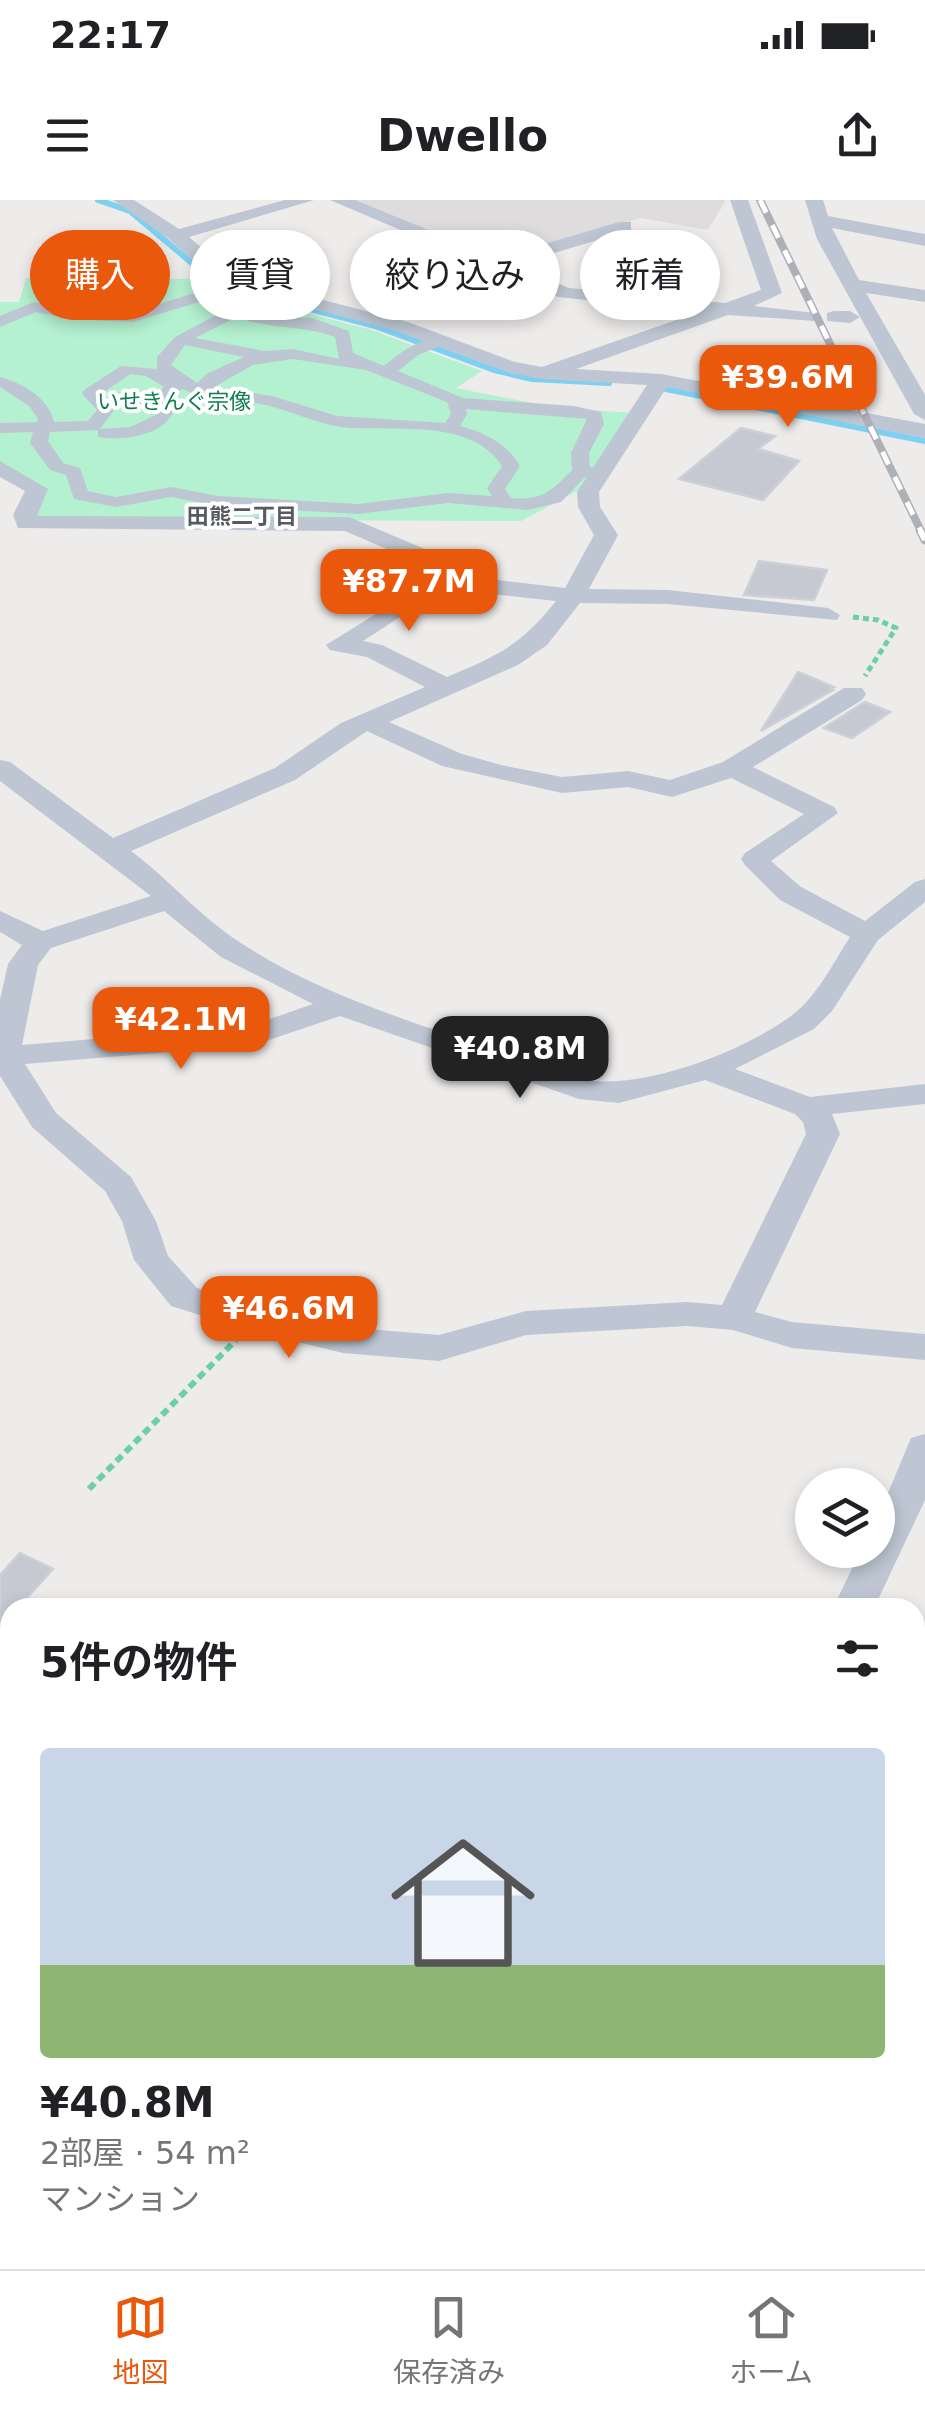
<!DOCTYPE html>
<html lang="ja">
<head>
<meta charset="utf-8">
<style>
	:root { --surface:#fff; --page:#f6f6f6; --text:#202124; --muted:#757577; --line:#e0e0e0; --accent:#ea580c }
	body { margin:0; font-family:"DejaVu Sans","Noto Sans JP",sans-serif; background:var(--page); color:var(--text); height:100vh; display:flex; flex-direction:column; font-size:38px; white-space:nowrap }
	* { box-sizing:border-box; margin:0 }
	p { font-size:32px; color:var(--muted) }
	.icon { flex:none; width:55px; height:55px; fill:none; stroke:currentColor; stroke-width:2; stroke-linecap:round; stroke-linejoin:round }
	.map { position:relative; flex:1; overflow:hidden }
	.drawer { position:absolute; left:0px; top:1398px; width:925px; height:672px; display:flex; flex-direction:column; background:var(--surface); border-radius:30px 30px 0 0; box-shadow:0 5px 15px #0003 }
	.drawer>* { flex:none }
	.top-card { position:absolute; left:30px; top:30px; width:865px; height:90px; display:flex; gap:20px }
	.controls { position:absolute; left:795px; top:1268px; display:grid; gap:20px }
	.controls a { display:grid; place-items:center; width:100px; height:100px; border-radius:50%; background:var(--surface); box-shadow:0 5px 15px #0003; font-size:50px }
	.price { position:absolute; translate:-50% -85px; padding:0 22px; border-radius:20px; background:var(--accent); color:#fff; font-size:32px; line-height:65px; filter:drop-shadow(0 2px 5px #0008) }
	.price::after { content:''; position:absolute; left:50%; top:60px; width:30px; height:22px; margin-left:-15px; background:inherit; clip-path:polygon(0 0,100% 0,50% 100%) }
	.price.selected { background:#222; color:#fff }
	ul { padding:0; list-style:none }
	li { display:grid; align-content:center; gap:20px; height:530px; padding:0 40px }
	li+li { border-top:2px solid var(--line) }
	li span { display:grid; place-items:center; height:310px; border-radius:10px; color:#555 }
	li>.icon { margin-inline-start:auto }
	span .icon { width:180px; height:180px; fill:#fffc; stroke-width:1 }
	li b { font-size:42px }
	h2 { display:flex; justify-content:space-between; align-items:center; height:120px; padding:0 40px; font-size:42px }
	.tag { padding:0 35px; border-radius:45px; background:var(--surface); box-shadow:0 5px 15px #0003; font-size:35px; line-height:90px }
	.tag.selected { background:var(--accent); color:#fff }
	.status { display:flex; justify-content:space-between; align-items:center; height:70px; padding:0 50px; background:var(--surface); direction:ltr }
	.status svg { height:28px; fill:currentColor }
	header { display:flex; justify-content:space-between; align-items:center; height:130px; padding:0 40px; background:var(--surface); font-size:45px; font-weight:700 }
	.tab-bar { display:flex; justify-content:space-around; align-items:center; height:140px; border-top:2px solid var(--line); background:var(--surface); font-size:28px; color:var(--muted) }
	.tab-bar a { display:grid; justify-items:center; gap:5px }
	.tab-bar .selected { color:var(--accent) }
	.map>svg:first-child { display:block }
	.education { fill:#dfdcdd }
	.green { fill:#b4f1d0 }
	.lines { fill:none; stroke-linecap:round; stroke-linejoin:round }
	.stream { stroke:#7ed0f1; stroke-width:6 }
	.building { fill:#c7c9d2; stroke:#ced0d8; stroke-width:2.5 }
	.path-far2 { stroke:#6bd0a6; stroke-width:5; stroke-dasharray:6 4; stroke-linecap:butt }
	.path-far1 { stroke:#6bd0a6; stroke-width:6; stroke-dasharray:8 5; stroke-linecap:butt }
	.path { stroke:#6bd0a6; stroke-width:9; stroke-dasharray:10 6; stroke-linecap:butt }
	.pedestrian { fill:#bdc6d2; fill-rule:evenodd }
	.minor { fill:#bdc6d2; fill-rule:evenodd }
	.tertiary { fill:#bdc6d2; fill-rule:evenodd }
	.rail-far1-casing { stroke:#adb0b6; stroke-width:8 }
	.rail-casing { stroke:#adb0b6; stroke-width:9 }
	.rail-far1 { stroke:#fff; stroke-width:5; stroke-dasharray:14; stroke-linecap:butt }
	.rail { stroke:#fff; stroke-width:6; stroke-dasharray:18; stroke-linecap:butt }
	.labels { text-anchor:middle; stroke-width:8; stroke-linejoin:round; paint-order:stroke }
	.far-park-label { font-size:22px; fill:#107e4f; stroke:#fff }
	.far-neighbourhood-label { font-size:22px; font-weight:bold; fill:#575b60; stroke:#fff }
</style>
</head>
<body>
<div class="status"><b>22:17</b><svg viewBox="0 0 49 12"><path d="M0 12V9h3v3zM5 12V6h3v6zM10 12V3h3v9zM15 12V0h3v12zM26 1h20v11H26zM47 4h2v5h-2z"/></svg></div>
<header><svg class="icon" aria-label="menu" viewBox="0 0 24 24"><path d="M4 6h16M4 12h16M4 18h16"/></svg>Dwello<svg class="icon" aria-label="share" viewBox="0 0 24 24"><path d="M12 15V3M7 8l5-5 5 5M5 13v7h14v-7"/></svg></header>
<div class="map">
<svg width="925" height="2069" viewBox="0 0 925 2069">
	<rect width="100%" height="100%" fill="#eeebeb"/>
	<!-- education -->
	<path class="education" d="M352 0H724L725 2 708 30 641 18 495 58Z"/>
	<!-- green -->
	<path class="green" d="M26 78 202 79 252 99 368 129 482 171 456 188 557 208 633 213 579 290 521 321 35 319 44 289 0 262V102H19Z"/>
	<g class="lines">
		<!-- stream -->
		<g class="stream">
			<path d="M98 0 130 11 218 85 375 126 494 170 532 179 609 183"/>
			<path d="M656 187 925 241"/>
		</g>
	</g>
	<!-- building -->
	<g class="building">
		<path d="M741 228 775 236 758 249 799 261 763 300 679 279Z"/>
		<path d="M759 361 827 370 814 400 744 395Z"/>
		<path d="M798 472 834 487 830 489 833 490 761 531Z"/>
		<path d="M865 502 890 512 852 538 824 528Z"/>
		<path d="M20 1353 53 1369 18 1408H10V1416L0 1427V1375Z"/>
	</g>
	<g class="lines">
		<!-- path-far2 -->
		<path class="path-far2" d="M853 417 878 420 896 428 865 476"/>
		<!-- path-far1 -->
		<path class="path-far1" d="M89 1289 236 1140"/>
		<!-- path -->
		<g class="path">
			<path d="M915 1777 925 1778"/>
			<path d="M0 1982 10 1975"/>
		</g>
		<!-- pedestrian -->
		<path class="pedestrian" d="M198 92 226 97 267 117 312 118 349 131 353 153 384 166C401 152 422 136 445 138V144L418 155 398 171 463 198 574 206 601 212 604 224 589 253 590 267 608 273 599 278 585 277 561 302 528 310 448 303 358 314 218 306 171 297 116 307 74 299 66 275 50 270 30 243 33 232 0 233V223L37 222 38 219 29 206 0 187V177C22 183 49 198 54 222L88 221 97 210 82 194 84 190 121 166 157 169V157L175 137 226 110 199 102 133 122 71 119 36 112 0 127V116L34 102 71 109 133 112ZM237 117C269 130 303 125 335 137L339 159 293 149 265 151 195 138ZM185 145 244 157 208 173 197 183 171 165ZM293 159 366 170 447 202 451 214 445 223 337 216 272 196 214 187 253 165ZM130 174 146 176 164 187 147 202 157 211 156 215 130 227 100 229 114 210 100 195ZM182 189C209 202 237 198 266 205 291 211 315 223 341 227 391 233 470 216 502 266L487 288 492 296 448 293 358 304 218 296 171 287 116 297 88 291 80 268 63 263 48 241 50 232 98 230V237C122 241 165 236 174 210L166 202ZM466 209 587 219 571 253 572 270C552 291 541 301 511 298L505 289 520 266C508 244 483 232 460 226L467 214Z"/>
		<!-- minor -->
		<g class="minor">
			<path d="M113 0H134L179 29 285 0H314L189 37 235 77 408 122 515 162 542 167 699 112 558 97 330 0H355L497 58 619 22H631V30L514 65 569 88 725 103 761 90 730 0H748L782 93 754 106 815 113V121L728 115 576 169 661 174 925 224V238L667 187 599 292 600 307 618 335 589 389 668 390 828 408 840 415 837 420 668 404 580 403 547 445 518 465 389 522 462 554 501 565 562 577 628 571 670 580 723 562 844 488H862L866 494 862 500 753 567 834 607 838 613 771 661 801 687 865 721 915 682 925 679V702L878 740 832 811 814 829 735 869 810 897 925 884V904L832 914 840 934 755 1112 792 1122 925 1134V1160L792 1148 733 1130 687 1126 526 1135 439 1161 343 1153 245 1129 171 1106 134 1060 122 1021 105 991 32 927 0 876V800L8 764 22 745 0 732V711L43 731 151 696 0 581V560L10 562 113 638 275 568 341 523 425 487 367 457 330 450 326 445 442 373 345 331 18 328 13 315 25 291 0 277V261L48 289 37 316 349 317 498 380 565 388 594 335 578 307 577 292 647 185 542 179 510 173 394 130 221 85 169 39ZM457 380 493 394 556 401C520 446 499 455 447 477L382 445 363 441ZM367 531 442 566 562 593 628 587 672 597 731 578 804 614 745 653 741 659 745 665 780 700 850 737C833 763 817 797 791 816 744 851 644 890 585 880 537 871 488 848 441 832 373 809 301 783 241 743 200 717 170 680 131 651L295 580ZM164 711 221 757 313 804 250 826 22 845 38 765 51 748ZM340 816 579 899 619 903 705 880 795 914 803 922 806 934 722 1105 687 1102 526 1111 439 1135 343 1127 251 1106 197 1088 168 1056 156 1021 131 977 56 913 25 864 254 845Z"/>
			<path d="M805 0H823L828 16 925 34V46L832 28 859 80 925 90V102L866 93 925 195V220L914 214 817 39Z"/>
			<path d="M834 111H850L860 117 850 123 827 121V113Z"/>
			<path d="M925 1234V1300L874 1408H833L861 1350H878V1317L911 1238Z"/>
			<path d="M915 1798 925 1802V1852L915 1848Z"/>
			<path d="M925 1960V2059L915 2063 908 2060H915V1964Z"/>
			<path d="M144 2060H196L197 2069H145Z"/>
		</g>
		<!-- tertiary -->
		<g class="tertiary">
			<path d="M915 1702 925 1704V1756L915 1754Z"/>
			<path d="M10 1887V1949L0 1953V1891Z"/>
		</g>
		<defs>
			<path id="rail-far1" d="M760 0 922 333"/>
			<path id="rail" d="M920 330 925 340"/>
		</defs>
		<!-- rail-far1 casing -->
		<use href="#rail-far1" class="rail-far1-casing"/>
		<!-- rail casing -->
		<use href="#rail" class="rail-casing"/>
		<!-- rail-far1 -->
		<use href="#rail-far1" class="rail-far1"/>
		<!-- rail -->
		<use href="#rail" class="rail"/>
	</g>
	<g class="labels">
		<!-- far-park labels -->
		<g class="far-park-label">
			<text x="174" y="209">いせきんぐ宗像</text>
		</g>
		<!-- far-neighbourhood labels -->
		<g class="far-neighbourhood-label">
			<text x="242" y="324">田熊二丁目</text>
		</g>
	</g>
</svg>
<div class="controls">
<a><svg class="icon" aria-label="layers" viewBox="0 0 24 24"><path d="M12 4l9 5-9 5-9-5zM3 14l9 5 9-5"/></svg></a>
</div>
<b class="price" style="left:788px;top:230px">¥39.6M</b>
<b class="price" style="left:409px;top:434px">¥87.7M</b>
<b class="price" style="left:181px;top:872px">¥42.1M</b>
<b class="price selected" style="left:520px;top:901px">¥40.8M</b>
<b class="price" style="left:289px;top:1161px">¥46.6M</b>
<div class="top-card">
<a class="tag selected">購入</a>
<a class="tag">賃貸</a>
<a class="tag">絞り込み</a>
<a class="tag">新着</a>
</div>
<section class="drawer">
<h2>5件の物件<svg class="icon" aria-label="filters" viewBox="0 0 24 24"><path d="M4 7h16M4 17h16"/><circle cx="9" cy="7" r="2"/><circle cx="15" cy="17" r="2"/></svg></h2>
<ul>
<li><span style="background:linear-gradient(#c9d6e8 70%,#8fb573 0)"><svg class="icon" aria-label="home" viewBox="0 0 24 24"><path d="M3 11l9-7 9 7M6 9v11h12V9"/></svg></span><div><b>¥40.8M</b><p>2部屋 · 54 m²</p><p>マンション</p></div></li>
</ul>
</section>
</div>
<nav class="tab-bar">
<a class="selected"><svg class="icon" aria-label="map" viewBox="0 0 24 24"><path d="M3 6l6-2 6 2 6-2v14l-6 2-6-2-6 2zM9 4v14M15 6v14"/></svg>地図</a>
<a><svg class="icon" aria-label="saved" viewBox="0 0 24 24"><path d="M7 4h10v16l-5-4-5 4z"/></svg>保存済み</a>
<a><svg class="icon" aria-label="home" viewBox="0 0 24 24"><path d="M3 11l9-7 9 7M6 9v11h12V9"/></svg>ホーム</a>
</nav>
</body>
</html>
